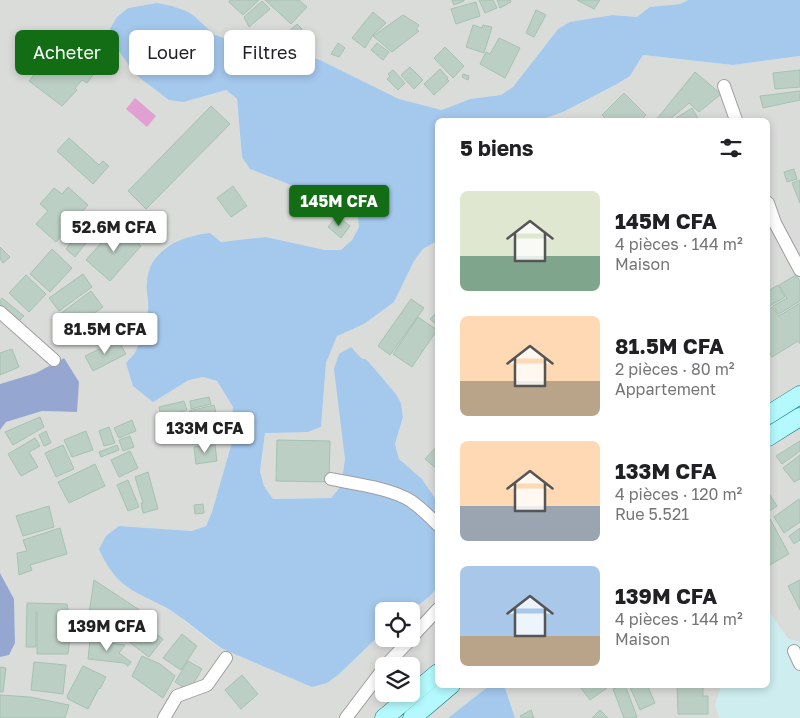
<!DOCTYPE html>
<html lang="fr">
<head>
<meta charset="utf-8">
<style>
	:root { --surface:#fff; --page:#f2f2f2; --text:#202124; --muted:#757577; --accent:#126d14 }
	body { margin:0; font-family:"Golos Text",sans-serif; background:var(--page); color:var(--text); height:100vh; display:flex; flex-direction:column; font-size:19px; white-space:nowrap }
	* { box-sizing:border-box; margin:0 }
	p { font-size:16px; color:var(--muted) }
	.icon { flex:none; width:28px; height:28px; fill:none; stroke:currentColor; stroke-width:2; stroke-linecap:round; stroke-linejoin:round }
	.map { position:relative; flex:1; overflow:hidden }
	.details { position:absolute; left:435px; top:118px; width:335px; height:570px; display:flex; flex-direction:column; background:var(--surface); border-radius:8px; box-shadow:0 2px 8px #0003 }
	.details>* { flex:none }
	.guide { position:absolute; left:15px; top:30px; width:345px; height:45px; display:flex; gap:10px }
	.controls { position:absolute; left:375px; top:602px; display:grid; gap:10px }
	.controls a { display:grid; place-items:center; width:45px; height:45px; border-radius:8px; background:var(--surface); box-shadow:0 2px 8px #0003; font-size:25px }
	.price { position:absolute; translate:-50% -42px; padding:0 11px; border-radius:5px; background:#fff; color:#222; font-size:16px; line-height:32px; filter:drop-shadow(0 1px 2px #0008) }
	.price::after { content:''; position:absolute; left:50%; top:30px; width:15px; height:11px; margin-left:-8px; background:inherit; clip-path:polygon(0 0,100% 0,50% 100%) }
	.price.on { background:var(--accent); color:#fff }
	ul { padding:0; list-style:none }
	li { display:flex; align-items:center; gap:15px; height:125px; padding:0 25px }
	li span { display:grid; place-items:center; flex:none; width:140px; height:100px; border-radius:8px; color:#555 }
	li>.icon { margin-inline-start:auto }
	span .icon { width:60px; height:60px; fill:#fffc; stroke-width:1 }
	li b { font-size:21px }
	h2 { display:flex; justify-content:space-between; align-items:center; height:60px; padding:0 25px; font-size:21px }
	.pill { padding:0 18px; border-radius:8px; background:var(--surface); box-shadow:0 2px 8px #0003; font-size:18px; line-height:45px }
	.pill.on { background:var(--accent); color:#fff }
	.map>svg:first-child { display:block }
	.residential { fill:#dadcda; fill-rule:evenodd }
	.farmland { fill:#cdedef }
	.grass { fill:#a5c8ed }
	.forest { fill:#95a6d1 }
	.water { fill:#e0a0d1 }
	.building { fill:#bccfc4; stroke:#a4c2b1 }
	.lines { fill:none; stroke-linecap:round; stroke-linejoin:round }
	.minor-casing { stroke:#9e9e9e; stroke-width:14 }
	.secondary-casing { stroke:#006c79; stroke-width:19 }
	.minor { stroke:#fff; stroke-width:12 }
	.secondary { stroke:#b3f9fd; stroke-width:18 }
</style>
</head>
<body>
<div class="map">
<svg width="800" height="718" viewBox="0 0 800 718">
	<rect width="100%" height="100%" fill="#e3efeb"/>
	<!-- residential -->
	<g class="residential">
		<path d="M0 0H688L680 4 650 7 638 17 613 15 558 29 513 87 501 95 470 99 442 110 399 99 320 60 291 51 274 54 215 35 193 15 157 3 128 8 117 17 184 102 226 90 237 99 242 157 357 212 359 227 352 240 341 250H325L266 237 221 242 195 235 167 246 156 256 147 282 148 311 136 352 126 363 153 401 189 380 203 377 217 381 233 407 231 428 232 442 212 512 206 526 192 531 119 526 105 562 114 574 126 586 175 613 210 641 223 649 338 675 384 631V639H411V611H410L429 597 437 588 438 685H490L448 718H0V657L9 655 15 643 14 599 0 573V430L6 422 42 411 77 412 64 358 36 373 0 384ZM384 666H411V694H384Z"/>
		<path d="M643 55 733 65 800 56V642L788 639 768 611V120H540L563 112 617 84 630 76Z"/>
		<path d="M437 241V501L422 479 399 459 395 444 403 417 401 403 396 394 367 360 345 459 341 486 331 498 273 499 264 486 260 471 265 432H308L321 427 326 363 337 335 364 324 394 302 414 261 423 249Z"/>
		<path d="M504 685H722L715 705 720 718H515Z"/>
	</g>
	<!-- farmland -->
	<path class="farmland" d="M768 611 788 639 800 642V718H720L715 705 722 685H768Z"/>
	<!-- grass -->
	<g class="grass">
		<path d="M688 0H800V56L733 65 643 55 630 76 617 84 563 112 540 120H438L437 241 423 249 414 261 394 302 364 324 337 336 326 363 321 427 308 432 265 433 260 471 264 486 273 499 331 498 341 486 345 459 334 369 339 354 351 347 361 358 367 360 396 394 401 403 403 417 395 444 399 459 422 479 437 501V588L429 597 410 611H384V631L338 675 327 683 312 687 223 649C206 638 192 625 176 614 161 603 141 597 126 586 113 576 105 563 99 549L106 536 119 526 192 531 206 526 212 512 232 442 231 428 233 407 217 381 203 377 189 380 153 402 133 386 126 363C129 359 134 355 136 351 139 345 147 317 148 311 149 302 146 292 147 283 148 250 180 236 210 233L221 242 266 237 325 250H341L352 240 359 227 357 212 345 206 250 169 242 157 237 99 226 90 184 102 169 100 136 75 113 43 110 29 117 17 128 8 157 3 172 6 186 11 193 15 215 35 274 54 291 51 320 60 399 99 442 110 470 99 501 95 513 87 558 29 570 22 613 15 637 17 650 7 680 4Z"/>
		<path d="M490 685H504L515 718H448Z"/>
	</g>
	<!-- forest -->
	<g class="forest">
		<path d="M64 358 79 382 77 412 42 411 6 422 0 430V384L36 373Z"/>
		<path d="M0 573 14 599 15 643 9 655 0 657Z"/>
	</g>
	<!-- water -->
	<path class="water" d="M135 98 156 116 147 127 126 109Z"/>
	<!-- building -->
	<g class="building">
		<path d="M230 0H259L243 15 229 2Z"/>
		<path d="M265 0H299L307 7 291 24Z"/>
		<path d="M452 0H464V1L454 5Z"/>
		<path d="M479 0H493L497 8 485 13Z"/>
		<path d="M497 0H510L511 2 500 8Z"/>
		<path d="M577 0H600L594 9Z"/>
		<path d="M262 1 270 9 249 27 244 17Z"/>
		<path d="M476 2 480 16 456 24 451 9Z"/>
		<path d="M536 10 546 15 534 37 526 33Z"/>
		<path d="M373 12 386 23 373 35 365 48 352 38Z"/>
		<path d="M403 15 419 25 416 29 419 31 392 52 373 36Z"/>
		<path d="M297 24 302 29 294 36 289 31Z"/>
		<path d="M473 25 482 28 483 25 492 27 484 53 466 47Z"/>
		<path d="M70 36 101 58 95 66 98 68 87 83 82 80 75 88 77 90 62 106 29 81 51 53 55 56Z"/>
		<path d="M499 38 520 48 505 78 480 64 486 52 490 54Z"/>
		<path d="M338 43 345 48 339 57 331 54Z"/>
		<path d="M377 43 389 52 383 60 371 50Z"/>
		<path d="M445 47 464 66 453 78 434 58Z"/>
		<path d="M410 67 423 80 414 89 401 75Z"/>
		<path d="M440 69 448 78 447 79 449 81 434 95 424 84Z"/>
		<path d="M393 70 405 83 398 90 387 79 390 76 388 74Z"/>
		<path d="M800 70V87L775 89 773 73Z"/>
		<path d="M695 72 721 94 699 112 689 103 669 120H656Z"/>
		<path d="M463 74 469 76 468 80 462 77Z"/>
		<path d="M800 91V100L763 108 760 96Z"/>
		<path d="M624 93 646 115 641 120H607L602 115Z"/>
		<path d="M211 106 230 124 146 209 128 191Z"/>
		<path d="M692 108 699 120H673Z"/>
		<path d="M69 138 99 165 103 161 109 166 93 184 57 151Z"/>
		<path d="M794 169 797 179 787 182 784 172Z"/>
		<path d="M800 180V203L792 183Z"/>
		<path d="M233 186 247 206 231 217 217 198Z"/>
		<path d="M68 187 88 205 56 242 36 224 48 211 40 204 54 188 62 194Z"/>
		<path d="M337 216 350 226 341 238 328 227Z"/>
		<path d="M117 225 141 246 110 281 86 260Z"/>
		<path d="M79 232 89 239 75 257 66 249Z"/>
		<path d="M0 247 10 257 3 263 0 259Z"/>
		<path d="M52 249 72 268 50 292 30 274Z"/>
		<path d="M83 274 92 287 59 311 49 298Z"/>
		<path d="M26 275 46 294 29 312 9 293Z"/>
		<path d="M796 275 800 281V301L779 314 773 306 787 298 779 285Z"/>
		<path d="M778 285 785 297 768 307V291Z"/>
		<path d="M91 291 103 307 70 330 60 314Z"/>
		<path d="M2 298 24 316 18 322 0 307V301Z"/>
		<path d="M411 299 424 308 390 355 378 346Z"/>
		<path d="M800 303V344L798 341 772 357 768 350V310L772 307 779 316Z"/>
		<path d="M435 314 438 317V326L430 319Z"/>
		<path d="M418 317 437 330 412 367 393 354Z"/>
		<path d="M118 340 126 354 93 371 85 356Z"/>
		<path d="M12 349 19 367 0 375V353Z"/>
		<path d="M209 397 211 404 191 409 190 401Z"/>
		<path d="M184 401 187 410 180 412 181 416 162 421 159 407Z"/>
		<path d="M214 405 217 417 192 422 189 411Z"/>
		<path d="M40 417 44 427 13 445 5 432Z"/>
		<path d="M132 420 136 431 119 438 114 428Z"/>
		<path d="M219 420 221 439 219 440 216 430 211 428 207 421Z"/>
		<path d="M109 427 115 443 104 446 99 431Z"/>
		<path d="M46 431 51 443 44 446 39 435Z"/>
		<path d="M86 431 93 450 72 457 64 440Z"/>
		<path d="M213 431 214 442 192 444V433Z"/>
		<path d="M130 436 134 447 123 451 119 440Z"/>
		<path d="M35 438 40 446 29 452 38 467 21 476 8 454Z"/>
		<path d="M277 440 330 441 329 482 276 481Z"/>
		<path d="M800 441V451L782 464 776 456Z"/>
		<path d="M63 445 74 469 56 477 45 453Z"/>
		<path d="M117 445 119 450 101 457 99 452Z"/>
		<path d="M215 445 217 461 196 464 194 447Z"/>
		<path d="M438 445V470L425 459Z"/>
		<path d="M130 451 138 468 119 477 111 460Z"/>
		<path d="M800 455V479L794 482 783 468Z"/>
		<path d="M95 464 105 486 69 503 58 482Z"/>
		<path d="M148 472 158 509 143 513 141 503H143L135 477Z"/>
		<path d="M128 480 139 507 128 511 117 485Z"/>
		<path d="M768 492 777 506 768 512Z"/>
		<path d="M799 499 800 501V522L784 533 774 517Z"/>
		<path d="M203 504 204 513 195 514 194 505Z"/>
		<path d="M49 506 54 527 23 536 16 516Z"/>
		<path d="M769 517 789 554 768 566V518Z"/>
		<path d="M60 528 67 554 30 565 32 570 19 575 17 553 27 551 23 540Z"/>
		<path d="M800 528V540L794 544 789 536Z"/>
		<path d="M94 580 141 611 129 632 87 627Z"/>
		<path d="M800 580V610L788 586Z"/>
		<path d="M27 603 67 604 71 628 68 654H37V612H36V647H26Z"/>
		<path d="M139 622 163 639 149 657 125 639Z"/>
		<path d="M182 634 197 646 181 670 163 658Z"/>
		<path d="M90 640 125 645 119 653 131 662 128 666 124 663 88 659Z"/>
		<path d="M142 656 160 664 175 676 163 698 132 676Z"/>
		<path d="M188 661 202 669 189 691 175 682Z"/>
		<path d="M34 662 66 665 63 694 31 690Z"/>
		<path d="M83 666 106 677 100 689 99 688 88 709 68 699 67 696Z"/>
		<path d="M0 667 6 668 3 692H0Z"/>
		<path d="M242 675 258 694 241 709 225 690Z"/>
		<path d="M586 685H611L590 700 581 688Z"/>
		<path d="M625 685 637 717 633 718H624L613 689Z"/>
		<path d="M629 685H647L655 703 640 710Z"/>
		<path d="M677 685H703V696H708V714H678Z"/>
		<path d="M0 695 30 697 69 705 65 718H0Z"/>
		<path d="M531 710 534 718H521L520 716Z"/>
		<path d="M600 710 608 718H592Z"/>
	</g>
	<g class="lines">
		<defs>
			<g id="minor">
				<path d="M724 86 736 120"/>
				<path d="M768 203 775 223 800 270"/>
				<path d="M0 312 54 360"/>
				<path d="M331 479C355 484 391 488 411 501 421 508 429 516 438 525"/>
				<path d="M411 638 438 609"/>
				<path d="M794 651 800 664"/>
				<path d="M385 666 411 639"/>
				<path d="M164 718 177 696 207 685 226 658"/>
				<path d="M346 718 384 668"/>
			</g>
			<g id="secondary">
				<path d="M768 415 800 395"/>
				<path d="M768 437 800 417"/>
				<path d="M384 718 438 673"/>
				<path d="M412 718 451 685"/>
			</g>
		</defs>
		<!-- minor casing -->
		<use href="#minor" class="minor-casing"/>
		<!-- secondary casing -->
		<use href="#secondary" class="secondary-casing"/>
		<!-- minor -->
		<use href="#minor" class="minor"/>
		<!-- secondary -->
		<use href="#secondary" class="secondary"/>
	</g>
</svg>
<div class="controls">
<a><svg class="icon" aria-label="locate" viewBox="0 0 24 24"><circle cx="12" cy="12" r="6"/><path d="M12 2v4M12 18v4M2 12h4M18 12h4"/></svg></a>
<a><svg class="icon" aria-label="layers" viewBox="0 0 24 24"><path d="M12 4l9 5-9 5-9-5zM3 14l9 5 9-5"/></svg></a>
</div>
<b class="price on" style="left:339px;top:227px">145M CFA</b>
<b class="price" style="left:114px;top:253px">52.6M CFA</b>
<b class="price" style="left:105px;top:355px">81.5M CFA</b>
<b class="price" style="left:205px;top:454px">133M CFA</b>
<b class="price" style="left:107px;top:652px">139M CFA</b>
<div class="guide">
<a class="pill on">Acheter</a>
<a class="pill">Louer</a>
<a class="pill">Filtres</a>
</div>
<section class="details">
<h2>5 biens<svg class="icon" aria-label="filters" viewBox="0 0 24 24"><path d="M4 7h16M4 17h16"/><circle cx="9" cy="7" r="2"/><circle cx="15" cy="17" r="2"/></svg></h2>
<ul>
<li><span style="background:linear-gradient(#dfe7d0 65%,#7fa58c 0)"><svg class="icon" aria-label="home" viewBox="0 0 24 24"><path d="M3 11l9-7 9 7M6 9v11h12V9"/></svg></span><div><b>145M CFA</b><p>4 pièces · 144 m²</p><p>Maison</p></div></li>
<li><span style="background:linear-gradient(#ffd9b3 65%,#b9a48a 0)"><svg class="icon" aria-label="home" viewBox="0 0 24 24"><path d="M3 11l9-7 9 7M6 9v11h12V9"/></svg></span><div><b>81.5M CFA</b><p>2 pièces · 80 m²</p><p>Appartement</p></div></li>
<li><span style="background:linear-gradient(#ffd9b3 65%,#9aa5b1 0)"><svg class="icon" aria-label="home" viewBox="0 0 24 24"><path d="M3 11l9-7 9 7M6 9v11h12V9"/></svg></span><div><b>133M CFA</b><p>4 pièces · 120 m²</p><p>Rue 5.521</p></div></li>
<li><span style="background:linear-gradient(#a9c7e8 70%,#b9a48a 0)"><svg class="icon" aria-label="home" viewBox="0 0 24 24"><path d="M3 11l9-7 9 7M6 9v11h12V9"/></svg></span><div><b>139M CFA</b><p>4 pièces · 144 m²</p><p>Maison</p></div></li>
</ul>
</section>
</div>
</body>
</html>
